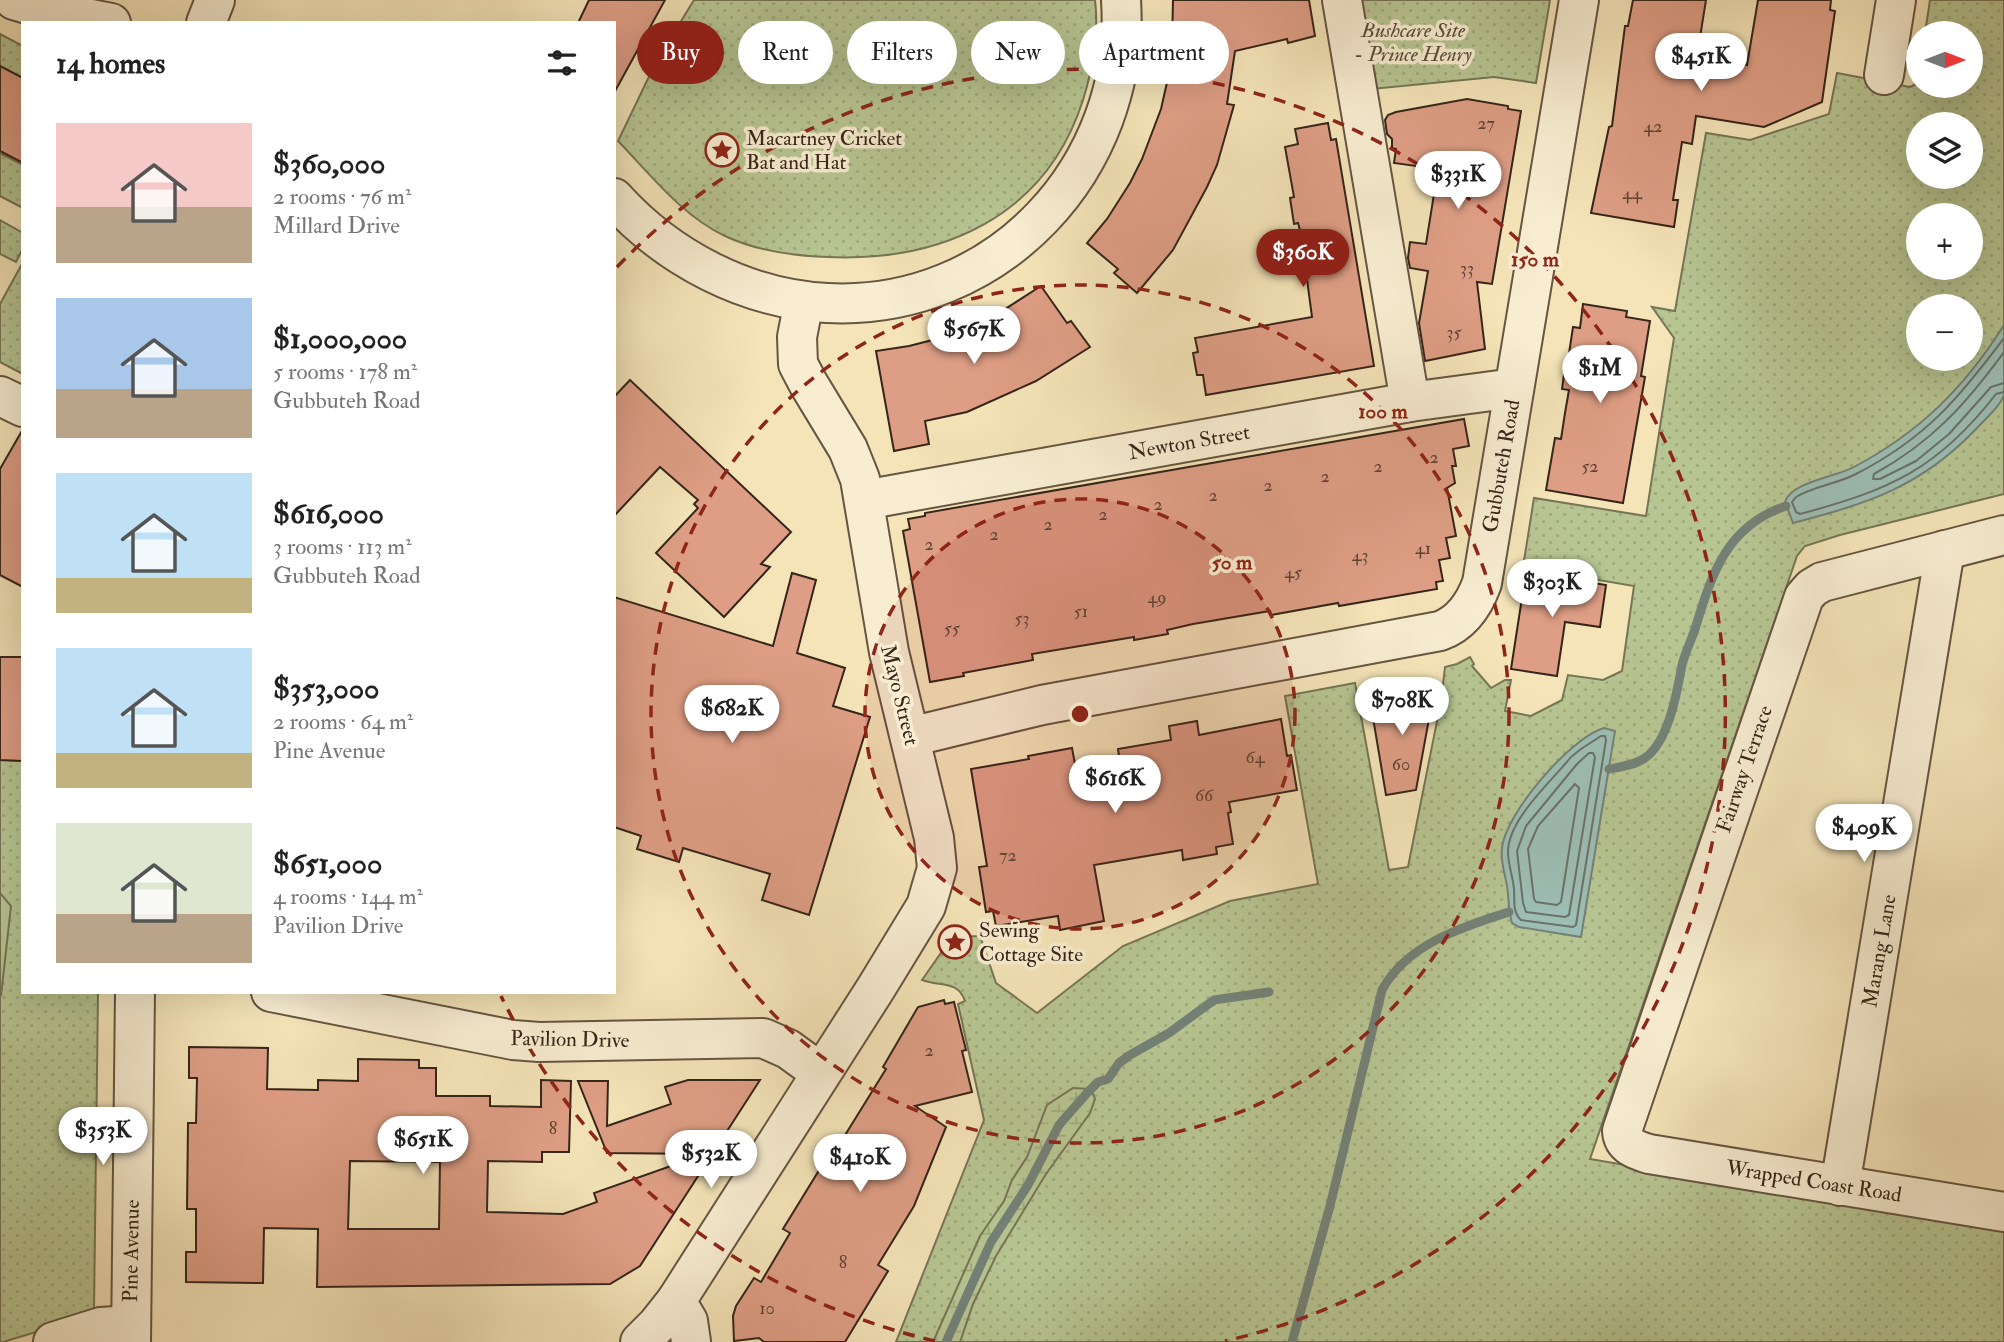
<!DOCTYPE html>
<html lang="en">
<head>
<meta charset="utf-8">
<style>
	:root { --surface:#fff; --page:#f2f2f2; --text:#222; --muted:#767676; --accent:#8f2418 }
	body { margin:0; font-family:"IM FELL Double Pica",serif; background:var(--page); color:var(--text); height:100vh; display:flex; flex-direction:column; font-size:26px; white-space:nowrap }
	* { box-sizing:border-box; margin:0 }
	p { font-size:23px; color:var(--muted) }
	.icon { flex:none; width:38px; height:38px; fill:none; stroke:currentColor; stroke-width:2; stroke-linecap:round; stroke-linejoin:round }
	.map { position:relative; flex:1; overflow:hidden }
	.side { position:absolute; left:21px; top:21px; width:595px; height:973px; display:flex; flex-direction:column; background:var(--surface); border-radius:0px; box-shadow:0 7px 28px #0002 }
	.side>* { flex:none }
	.guide { position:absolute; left:637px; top:21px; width:665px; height:63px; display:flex; gap:14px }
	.needle { width:46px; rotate:90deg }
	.tools { position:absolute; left:1906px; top:21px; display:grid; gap:14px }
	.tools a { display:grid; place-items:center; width:77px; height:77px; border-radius:50%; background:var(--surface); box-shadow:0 7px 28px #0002; font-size:35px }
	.price { position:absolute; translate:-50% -60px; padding:0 16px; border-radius:24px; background:#fff; color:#222; font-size:23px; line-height:46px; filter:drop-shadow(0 2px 4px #0008) }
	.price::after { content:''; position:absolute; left:50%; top:42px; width:21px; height:16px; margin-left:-10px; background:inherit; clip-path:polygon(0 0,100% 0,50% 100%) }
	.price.selected { background:var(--accent); color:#fff }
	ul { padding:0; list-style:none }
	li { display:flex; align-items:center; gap:21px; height:175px; padding:0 35px }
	li span { display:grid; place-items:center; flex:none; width:196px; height:140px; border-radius:0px; color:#555 }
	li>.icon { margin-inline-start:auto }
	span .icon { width:84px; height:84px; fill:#fffc; stroke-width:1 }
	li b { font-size:30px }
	h2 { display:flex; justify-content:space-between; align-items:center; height:84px; padding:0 35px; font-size:30px }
	.pill { padding:0 24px; border-radius:32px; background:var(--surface); box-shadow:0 7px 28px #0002; font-size:24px; line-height:63px }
	.pill.selected { background:var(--accent); color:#fff }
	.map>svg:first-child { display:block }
	.grass { fill:url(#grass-dots); stroke:#767556; stroke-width:2; fill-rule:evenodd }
	.wetland { fill:url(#wetland-marsh); stroke:#767556; stroke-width:2 }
	.garden { fill:#b7c592; stroke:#767556; stroke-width:2 }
	.water { fill:#9dbeb5; stroke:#748177; stroke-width:2 }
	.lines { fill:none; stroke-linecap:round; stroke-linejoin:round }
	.shore { stroke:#6a7268; stroke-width:2 }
	.stream { stroke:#748177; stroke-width:9 }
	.building { fill:#de9e85; stroke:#36251a; stroke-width:2; fill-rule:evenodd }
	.minor-casing { stroke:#665542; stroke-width:42 }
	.minor { stroke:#f8edd1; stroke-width:38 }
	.ring { fill:none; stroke:#8f2418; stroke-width:3.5; stroke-dasharray:12 9 }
	.labels { text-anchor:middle; stroke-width:7; stroke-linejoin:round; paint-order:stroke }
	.number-label { font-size:18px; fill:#604335 }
	.park-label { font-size:21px; font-style:italic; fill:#564d38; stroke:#f8edd1 }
	.poi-label { font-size:21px; fill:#36251a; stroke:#f8edd1; text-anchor:start }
	.street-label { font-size:21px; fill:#36251a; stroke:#f8edd1 }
	.centre { fill:#8f2418; stroke:#f8edd1; stroke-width:3.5 }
	.ring-label { font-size:21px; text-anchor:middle; font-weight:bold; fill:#8f2418; stroke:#f8edd1; stroke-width:7; stroke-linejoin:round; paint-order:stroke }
</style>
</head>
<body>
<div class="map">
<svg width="2004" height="1342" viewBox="0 0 2004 1342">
	<defs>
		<pattern id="grass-dots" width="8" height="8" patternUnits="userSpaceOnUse" patternTransform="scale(1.75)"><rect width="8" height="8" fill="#b7c592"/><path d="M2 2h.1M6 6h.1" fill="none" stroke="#9ea97d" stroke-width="1.8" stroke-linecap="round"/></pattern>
		<pattern id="wetland-marsh" width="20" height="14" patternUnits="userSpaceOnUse" patternTransform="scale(1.75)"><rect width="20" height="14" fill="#b7c592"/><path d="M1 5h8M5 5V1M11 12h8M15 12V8" fill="none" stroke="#9ea97d"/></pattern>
	</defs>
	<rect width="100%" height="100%" fill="#f4e4b8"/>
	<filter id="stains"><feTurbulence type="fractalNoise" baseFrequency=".00286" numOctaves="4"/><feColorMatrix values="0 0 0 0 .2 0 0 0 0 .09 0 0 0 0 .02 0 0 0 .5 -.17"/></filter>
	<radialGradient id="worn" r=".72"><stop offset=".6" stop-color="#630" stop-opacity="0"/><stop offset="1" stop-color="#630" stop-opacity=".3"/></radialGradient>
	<!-- grass -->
	<g class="grass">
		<path d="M694 0H1095C1099 33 1093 68 1083 100 1046 216 943 262 828 257 794 256 757 251 725 236 682 216 650 174 618 141L656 62Z"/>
		<path d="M1358 0H1550L1536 83 1494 77 1372 89Z"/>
		<path d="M1930 0H2004V494L1840 535 1805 546 1797 556 1590 1159 2004 1230V1342H896L984 1120 958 1004 965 1001C958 980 940 987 922 980L952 937 980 936 996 983 1037 1013 1123 946 1230 901 1318 884 1285 696 1355 683 1389 870 1408 867 1441 701 1445 667 1457 664 1470 657 1474 664 1472 666 1491 688 1505 680H1511L1505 711 1531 716 1562 700 1568 675 1603 680 1622 671 1634 586 1523 567 1534 498 1646 516 1674 338 1652 307 1675 311 1706 133 1750 140 1829 114 1837 73 1910 87 1918 83V86H1970V33H1925ZM1918 124H1970V177H1918ZM1918 215H1970V268H1918ZM1918 306H1970V359H1918Z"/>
		<path d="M0 34 23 46V78L0 66Z"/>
		<path d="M0 153 23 165V208L0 196Z"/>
		<path d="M0 220 23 233V248L16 262 0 254Z"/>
		<path d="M23 262V374L0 362V304Z"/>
		<path d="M0 760 23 761V992H98L94 1309 46 1329 3 1342H0Z"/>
	</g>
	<!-- wetland -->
	<path class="wetland" d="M1073 1088 1091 1089 1095 1099 1090 1113 1046 1174 996 1256 973 1304 960 1342H933L980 1236 1004 1201 1012 1180 1027 1157 1047 1105Z"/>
	<!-- garden -->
	<path class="garden" d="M0 893 11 906 1 996 0 987Z"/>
	<!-- water -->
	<g class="water">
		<path d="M2004 325C2004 339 2004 384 2004 395 2000 407 1985 419 1977 428 1921 487 1869 503 1793 523L1785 502C1791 482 1836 477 1854 467 1920 432 1965 387 2004 325Z"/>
		<path d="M1604 728 1615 731 1581 937 1519 927 1512 923C1508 910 1509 898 1507 886 1505 874 1500 860 1502 848 1505 814 1571 737 1604 728Z"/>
	</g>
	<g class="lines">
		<!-- shore -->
		<g class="shore">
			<path d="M2004 338C1958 399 1926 438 1856 474 1837 484 1814 486 1796 497L1792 502 1796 512 1800 514C1890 490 1938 469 1996 394L2004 392"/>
			<path d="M2004 352C1965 405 1932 442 1874 474L1873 479H1880L1916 461 1949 434 1991 387 2004 383"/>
			<path d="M1601 736H1605L1606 740 1576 925 1573 927 1521 920C1512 912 1515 900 1514 889 1513 877 1508 864 1508 852 1508 819 1552 781 1571 757L1581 749Z"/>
			<path d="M1589 753H1593L1595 757 1569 915 1565 917 1526 912 1523 903 1517 851 1526 826 1577 764Z"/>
			<path d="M1575 784 1579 788 1561 902 1557 905 1536 902 1534 899 1528 849 1538 826Z"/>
		</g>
		<!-- stream -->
		<g class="stream">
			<path d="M1609 769C1620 767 1635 765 1645 758 1669 741 1677 692 1682 665 1685 653 1691 641 1695 629 1712 574 1726 526 1786 506"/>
			<path d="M946 1342 991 1242 1028 1185 1059 1125 1087 1093 1098 1082 1108 1079 1119 1063 1130 1055 1169 1033 1214 1000 1269 992"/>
			<path d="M1292 1342 1330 1206 1382 990C1407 944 1462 927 1509 912"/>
		</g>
	</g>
	<!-- building -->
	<g class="building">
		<path d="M589 0H665L614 93V23H578Z"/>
		<path d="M1173 0H1309L1315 36 1288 43 1287 39 1235 51 1227 104 1234 105 1217 165 1207 187 1173 250 1137 293 1114 273 1118 269 1087 243 1107 219 1130 183 1142 159 1161 109 1168 78 1172 45Z"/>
		<path d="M1633 0H1706L1697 56 1747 65 1758 0H1831L1830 10 1835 11 1822 102 1764 127 1696 116 1692 144 1682 142 1673 200H1678L1674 227 1591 213 1609 127 1612 126 1625 26H1628Z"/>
		<path d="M0 66 23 78V163L0 151Z"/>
		<path d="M1467 99 1508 106V109L1521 111 1492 284 1477 282 1485 349 1425 361 1419 323 1428 271 1410 268 1408 258 1410 242 1426 244 1438 169 1394 163 1396 149 1392 148V139L1387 134 1385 120 1388 115 1396 112Z"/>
		<path d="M1328 123 1331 140 1336 139 1374 366 1206 395 1203 375H1197L1193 353 1198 352 1195 338 1312 317 1301 234 1298 223 1294 224 1290 198 1294 197 1285 147 1298 144 1295 129Z"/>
		<path d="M1041 286 1067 323 1071 321 1090 347 1036 381 967 412 925 421 929 444 894 451 876 351 909 346 952 335 991 318Z"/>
		<path d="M1583 304 1627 311 1626 317 1650 321 1641 376 1645 377 1623 503 1546 490 1555 438 1561 439 1565 413 1569 390 1562 389 1565 367H1567L1573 327 1580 328Z"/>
		<path d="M630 380 791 532 761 564 770 567 724 617 656 553 698 508 694 504 698 500 660 467 614 516V397Z"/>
		<path d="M1464 419 1469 446 1453 449 1456 466H1452L1455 483 1447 488 1456 536 1446 538 1450 558 1439 560 1443 581 1436 582 1437 589 1339 606 1338 603 1271 615 1270 611 1193 624 1167 630 1168 634 1134 640V637L1032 654 1033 660 963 673 964 676 930 682 903 531 910 529 908 519 925 516V513Z"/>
		<path d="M23 429V587L0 575V469Z"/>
		<path d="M1526 572 1606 585 1600 627 1565 622 1557 676 1511 669Z"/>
		<path d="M792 573 816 580 797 653 845 668 833 706 870 717 809 915 762 900 770 874 683 848 679 862 637 849 641 836 614 827V597L773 646Z"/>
		<path d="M0 657H23V761L0 760Z"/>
		<path d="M1435 686 1416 790 1386 795 1370 700 1400 695 1399 692Z"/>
		<path d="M1281 719 1287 756 1291 755 1297 790 1229 802 1231 812 1228 813 1233 844 1216 847 1217 854 1183 860 1182 850 1094 865 1104 921 1060 930 1058 916 996 926 993 911 986 912 979 867 987 866 971 769 1029 759 1028 756 1072 748 1078 780 1121 770 1118 749 1171 740 1169 726 1197 721 1199 735Z"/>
		<path d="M944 1000 945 1004 954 1002 966 1050 962 1051 972 1092 915 1106 946 1127 914 1206 878 1265 888 1271 845 1342H764L759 1338 734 1341 733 1316 736 1306 754 1278 761 1282 790 1233 783 1229 834 1146 837 1148 886 1069 883 1067 918 1007Z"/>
		<path d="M189 1047 268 1048 267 1089 318 1090V1080L358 1081V1059L419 1060V1068H436V1096H490V1106L541 1107V1080L571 1081 569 1152H542V1162L488 1161 487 1212 563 1214 597 1202 594 1193 705 1154 607 1153 578 1081H608L607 1126 671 1104 665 1087 688 1080H760L640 1266 610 1284 317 1287 318 1229 264 1228 263 1283 186 1282V1252H196V1209H187L188 1123H196L197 1078H189ZM350 1161 440 1162 439 1229H348Z"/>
	</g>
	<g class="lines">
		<defs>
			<g id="minor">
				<path d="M14 0 51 11 111 23"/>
				<path d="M1342 0 1410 402"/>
				<path d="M206 23 215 0"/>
				<path d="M1884 75 1896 0"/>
				<path d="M614 198C668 258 746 299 827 303 997 312 1132 167 1121 0"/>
				<path d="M0 396 23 407"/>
				<path d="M864 500 1410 402 1514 388"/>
				<path d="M2004 535 1822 582 1812 588 1804 597 1622 1131C1623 1146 1636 1150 1649 1154L2004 1212"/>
				<path d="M910 737 1042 705 1440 631C1462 623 1474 605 1482 583L1579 0"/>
				<path d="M271 992 513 1040 539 1042 763 1038 788 1049 821 1073"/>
				<path d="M1840 1186 1945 550"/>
				<path d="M676 1301 688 1321 691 1342"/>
				<path d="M53 1342 101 1327 130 1325"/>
				<path d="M131 1342 135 992"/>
				<path d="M640 1342 657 1325 676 1301 876 988 926 906 937 868 934 838 889 652 860 479 848 449 808 383 798 364 797 337 804 301"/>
			</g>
		</defs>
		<!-- minor casing -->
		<use href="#minor" class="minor-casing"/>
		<!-- minor -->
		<use href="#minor" class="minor"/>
	</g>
	<!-- distance rings -->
	<circle cx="1080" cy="714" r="215" fill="#8f2418" fill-opacity=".12"/>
	<g class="ring">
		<circle cx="1080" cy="714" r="215"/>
		<circle cx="1080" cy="714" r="429"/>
		<path d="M935 1341A644 644 0 0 1 501 996M617 267A644 644 0 1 1 1225 1341"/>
	</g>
	<!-- icons -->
	<defs>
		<symbol id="sight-ring" viewBox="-11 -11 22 22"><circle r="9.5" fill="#f8edd1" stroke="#8f2418" stroke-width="1.5"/><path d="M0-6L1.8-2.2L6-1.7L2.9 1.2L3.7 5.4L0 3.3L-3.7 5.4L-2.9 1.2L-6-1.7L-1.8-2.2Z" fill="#8f2418"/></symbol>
	</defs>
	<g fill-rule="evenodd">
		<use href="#sight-ring" x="703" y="131" width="38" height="38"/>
		<use href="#sight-ring" x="936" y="923" width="38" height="38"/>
	</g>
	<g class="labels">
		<!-- number labels -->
		<g class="number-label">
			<text x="1486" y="129">27</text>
			<text x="1653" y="132">42</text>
			<text x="1632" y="199">44</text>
			<text x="1467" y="274">33</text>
			<text x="1454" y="338">35</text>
			<text x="1434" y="463">2</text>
			<text x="1378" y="472">2</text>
			<text x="1590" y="472">52</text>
			<text x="1325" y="482">2</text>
			<text x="1268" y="491">2</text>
			<text x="1213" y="501">2</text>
			<text x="1158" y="510">2</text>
			<text x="1103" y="520">2</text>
			<text x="1048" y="530">2</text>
			<text x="994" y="540">2</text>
			<text x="929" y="550">2</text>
			<text x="1423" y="554">41</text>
			<text x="1360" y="561">43</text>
			<text x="1293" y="578">45</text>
			<text x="1157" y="603">49</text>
			<text x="1081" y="617">51</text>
			<text x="1022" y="624">53</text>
			<text x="952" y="634">55</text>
			<text x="1255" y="763">64</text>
			<text x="1401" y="770">60</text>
			<text x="1204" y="801">66</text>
			<text x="1008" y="861">72</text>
			<text x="929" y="1056">2</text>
			<text x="553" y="1134">8</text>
			<text x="843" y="1268">8</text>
			<text x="767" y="1314">10</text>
		</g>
		<!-- park labels -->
		<g class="park-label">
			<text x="1413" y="37">Bushcare Site<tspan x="1413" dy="24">- Prince Henry</tspan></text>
		</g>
		<!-- poi labels -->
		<g class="poi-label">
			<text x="746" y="145">Macartney Cricket<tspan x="746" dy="24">Bat and Hat</tspan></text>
			<text x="979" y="937">Sewing<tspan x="979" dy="24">Cottage Site</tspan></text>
		</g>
		<!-- street labels -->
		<g class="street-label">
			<text transform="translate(1189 442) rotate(-10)" y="7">Newton Street</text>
			<text transform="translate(1501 466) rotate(-80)" y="7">Gubbuteh Road</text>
			<text transform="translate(900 695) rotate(76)" y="7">Mayo Street</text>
			<text transform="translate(1744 769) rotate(-71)" y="7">Fairway Terrace</text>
			<text transform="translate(1879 951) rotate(-80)" y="7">Marang Lane</text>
			<text transform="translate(570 1039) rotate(1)" y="7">Pavilion Drive</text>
			<text transform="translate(1814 1181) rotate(9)" y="7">Wrapped Coast Road</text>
			<text transform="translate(131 1251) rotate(-89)" y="7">Pine Avenue</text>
		</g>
	</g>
	<circle cx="1080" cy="714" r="10" class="centre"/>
	<g class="ring-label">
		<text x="1535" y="266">150 m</text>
		<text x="1383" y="418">100 m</text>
		<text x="1232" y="569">50 m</text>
	</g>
	<rect width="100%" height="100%" filter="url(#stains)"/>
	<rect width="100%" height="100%" fill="url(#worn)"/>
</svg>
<div class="tools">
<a><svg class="needle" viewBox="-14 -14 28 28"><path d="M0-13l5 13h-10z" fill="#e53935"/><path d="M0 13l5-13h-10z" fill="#767676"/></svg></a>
<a><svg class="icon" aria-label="layers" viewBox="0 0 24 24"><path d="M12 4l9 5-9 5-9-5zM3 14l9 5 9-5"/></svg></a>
<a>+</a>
<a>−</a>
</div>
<b class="price" style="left:1701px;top:93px">$451K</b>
<b class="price" style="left:1458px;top:211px">$331K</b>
<b class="price selected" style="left:1303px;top:289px">$360K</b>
<b class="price" style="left:974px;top:366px">$567K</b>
<b class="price" style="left:1600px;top:405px">$1M</b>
<b class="price" style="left:1552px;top:619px">$303K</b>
<b class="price" style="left:1402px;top:737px">$708K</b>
<b class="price" style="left:732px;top:745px">$682K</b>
<b class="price" style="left:1115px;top:815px">$616K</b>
<b class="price" style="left:1864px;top:864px">$409K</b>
<b class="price" style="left:103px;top:1167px">$353K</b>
<b class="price" style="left:423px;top:1176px">$651K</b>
<b class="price" style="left:711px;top:1190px">$532K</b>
<b class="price" style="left:860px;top:1194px">$410K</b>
<div class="guide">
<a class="pill selected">Buy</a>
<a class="pill">Rent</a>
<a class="pill">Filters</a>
<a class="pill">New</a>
<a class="pill">Apartment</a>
</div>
<section class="side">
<h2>14 homes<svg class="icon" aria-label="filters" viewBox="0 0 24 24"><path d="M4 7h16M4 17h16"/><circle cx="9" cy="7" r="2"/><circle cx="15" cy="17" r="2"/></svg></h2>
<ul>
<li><span style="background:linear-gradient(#f6c9c9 60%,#b9a48a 0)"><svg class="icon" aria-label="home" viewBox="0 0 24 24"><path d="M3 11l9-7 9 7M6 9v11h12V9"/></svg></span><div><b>$360,000</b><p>2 rooms · 76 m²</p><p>Millard Drive</p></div></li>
<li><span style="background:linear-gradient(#a9c7e8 65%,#b9a48a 0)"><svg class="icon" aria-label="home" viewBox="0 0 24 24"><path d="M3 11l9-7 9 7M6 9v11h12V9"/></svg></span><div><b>$1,000,000</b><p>5 rooms · 178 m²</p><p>Gubbuteh Road</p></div></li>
<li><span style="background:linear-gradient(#bfe0f5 75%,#c2b280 0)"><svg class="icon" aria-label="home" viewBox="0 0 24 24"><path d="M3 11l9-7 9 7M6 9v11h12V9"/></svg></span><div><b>$616,000</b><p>3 rooms · 113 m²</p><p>Gubbuteh Road</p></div></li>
<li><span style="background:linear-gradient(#bfe0f5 75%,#c2b280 0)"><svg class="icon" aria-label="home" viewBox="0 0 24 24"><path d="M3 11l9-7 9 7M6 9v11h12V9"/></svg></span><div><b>$353,000</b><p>2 rooms · 64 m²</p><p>Pine Avenue</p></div></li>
<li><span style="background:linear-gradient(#dfe7d0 65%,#b9a48a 0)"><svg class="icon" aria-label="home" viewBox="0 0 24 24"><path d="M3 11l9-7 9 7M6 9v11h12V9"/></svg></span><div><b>$651,000</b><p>4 rooms · 144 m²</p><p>Pavilion Drive</p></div></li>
</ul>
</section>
</div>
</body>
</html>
